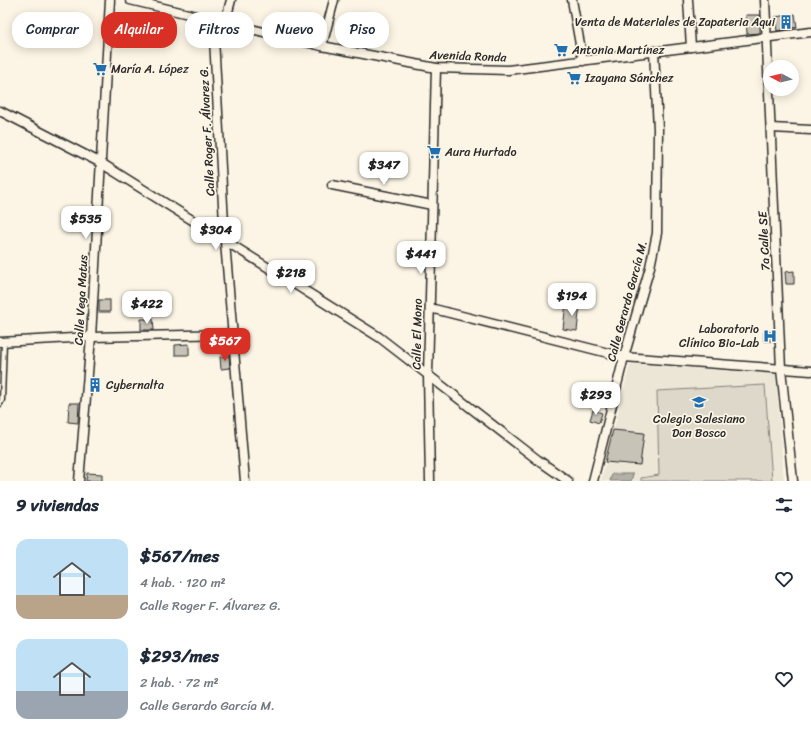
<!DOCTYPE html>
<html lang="es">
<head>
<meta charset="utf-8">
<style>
	:root { --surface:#fff; --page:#f2f2f3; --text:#1f2937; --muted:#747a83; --accent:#d93025 }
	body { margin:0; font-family:Sriracha,sans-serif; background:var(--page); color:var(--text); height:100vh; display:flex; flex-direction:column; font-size:15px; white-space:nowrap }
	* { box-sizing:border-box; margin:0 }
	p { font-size:13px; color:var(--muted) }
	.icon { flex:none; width:22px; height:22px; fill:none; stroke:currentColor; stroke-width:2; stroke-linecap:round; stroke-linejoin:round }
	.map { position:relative; height:481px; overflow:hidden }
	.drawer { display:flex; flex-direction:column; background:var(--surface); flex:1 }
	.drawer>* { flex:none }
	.top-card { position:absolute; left:12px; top:12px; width:400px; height:36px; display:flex; gap:8px }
	.needle { width:26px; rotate:277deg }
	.controls { position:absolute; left:763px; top:60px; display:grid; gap:8px }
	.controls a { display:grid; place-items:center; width:36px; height:36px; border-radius:50%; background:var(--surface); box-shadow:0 2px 10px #0003; font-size:20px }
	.price { position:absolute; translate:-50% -34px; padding:0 9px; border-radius:8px; background:#fff; color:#222; font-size:13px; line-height:26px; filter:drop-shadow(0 1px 2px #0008) }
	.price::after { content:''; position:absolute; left:50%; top:24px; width:12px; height:9px; margin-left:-6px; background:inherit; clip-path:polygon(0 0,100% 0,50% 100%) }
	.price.selected { background:var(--accent); color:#fff }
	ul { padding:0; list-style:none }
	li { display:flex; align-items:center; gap:12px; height:100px; padding:0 16px }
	li span { display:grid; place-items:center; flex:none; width:112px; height:80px; border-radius:12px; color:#555 }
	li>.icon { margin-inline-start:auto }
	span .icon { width:48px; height:48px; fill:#fffc; stroke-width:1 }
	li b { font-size:17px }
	h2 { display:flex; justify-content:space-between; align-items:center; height:48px; padding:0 16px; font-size:17px }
	.tag { padding:0 14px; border-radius:16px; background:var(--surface); box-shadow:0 2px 10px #0003; font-size:14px; line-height:36px }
	.tag.selected { background:var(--accent); color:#fff }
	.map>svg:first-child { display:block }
	.built { fill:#ece6d7 }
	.green { fill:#ded8ca; stroke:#84827a }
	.water { fill:#b4b0a5; stroke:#7d7b74 }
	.building { fill:#c8c3b7; stroke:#2b2b2b }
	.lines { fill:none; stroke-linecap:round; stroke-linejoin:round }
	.service-casing { stroke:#2b2b2b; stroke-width:7 }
	.minor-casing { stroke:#2b2b2b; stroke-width:11 }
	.service { stroke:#fcf5e5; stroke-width:4 }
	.minor { stroke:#fcf5e5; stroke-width:8 }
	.labels { text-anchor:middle; stroke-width:3.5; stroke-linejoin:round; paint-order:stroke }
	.poi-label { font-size:12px; fill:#2b2b2b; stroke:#fcf5e5; text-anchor:start }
	.street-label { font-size:12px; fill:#2b2b2b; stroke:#fcf5e5 }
</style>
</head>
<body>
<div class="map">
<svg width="811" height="481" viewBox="0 0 811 481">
	<rect width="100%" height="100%" fill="#fcf5e5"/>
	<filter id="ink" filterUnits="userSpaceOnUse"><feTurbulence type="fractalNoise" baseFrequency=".025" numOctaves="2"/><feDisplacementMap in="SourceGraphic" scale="8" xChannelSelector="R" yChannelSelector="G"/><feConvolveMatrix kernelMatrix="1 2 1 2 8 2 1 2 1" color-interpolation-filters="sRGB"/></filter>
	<g filter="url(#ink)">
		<!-- built -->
		<path class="built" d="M630 364 776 374 784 481H601Z"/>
		<!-- green -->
		<path class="green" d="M765 385 772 481H641V478L659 475 657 391Z"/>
		<!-- water -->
		<path class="water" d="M612 474H633L631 481H610Z"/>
		<!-- building -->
		<g class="building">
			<path d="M795 14 797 27 777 31 775 17Z"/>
			<path d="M746 15H760V33L747 34Z"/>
			<path d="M794 271V284H786L785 272Z"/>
			<rect x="99" y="300" width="11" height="12"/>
			<path d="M566 303 580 304 577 331 563 329Z"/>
			<path d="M141 319H153L154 330H141Z"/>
			<rect x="764" y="332" width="10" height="9"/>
			<path d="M189 344V355H175V345Z"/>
			<path d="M229 356 230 368 221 369 220 357Z"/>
			<path d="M69 403H79L78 423 68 422Z"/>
			<path d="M593 410 602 413 599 423 590 420Z"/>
			<path d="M613 430 644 433 640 465 605 462Z"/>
			<path d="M87 473 102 474V481H86Z"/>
		</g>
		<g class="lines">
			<defs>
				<path id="service" d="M0 404 2 400 4 342"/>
				<g id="minor">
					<path d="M130 0 322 46 436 68 508 70 811 32"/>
					<path d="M572 0 583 61"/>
					<path d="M688 0 691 47"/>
					<path d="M765 0 781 369 793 481"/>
					<path d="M213 20 225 242 245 481"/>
					<path d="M225 23 231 0"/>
					<path d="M322 46 334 0"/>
					<path d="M0 111 101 163 379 337 538 460 568 481"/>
					<path d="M771 128 811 130"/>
					<path d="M332 185 432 205"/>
					<path d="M430 308 624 357 811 371"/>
					<path d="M0 342 91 337 233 334"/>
					<path d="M79 481 91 337 110 0"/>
					<path d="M430 481 428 374 436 68"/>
					<path d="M593 481 624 357 650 267 657 233 658 129 654 51"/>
				</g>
			</defs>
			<!-- service casing -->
			<use href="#service" class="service-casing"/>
			<!-- minor casing -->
			<use href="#minor" class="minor-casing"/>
			<!-- service -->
			<use href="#service" class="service"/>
			<!-- minor -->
			<use href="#minor" class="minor"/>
		</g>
	</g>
	<!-- icons -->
	<defs>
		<symbol id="building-bare" viewBox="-9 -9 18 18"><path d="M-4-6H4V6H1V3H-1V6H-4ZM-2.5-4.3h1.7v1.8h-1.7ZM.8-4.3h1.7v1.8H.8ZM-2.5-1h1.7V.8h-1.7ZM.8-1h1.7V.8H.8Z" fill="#1f6fb2" stroke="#fcf5e5" stroke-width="2.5" paint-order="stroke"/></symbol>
		<symbol id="supermarket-bare" viewBox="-9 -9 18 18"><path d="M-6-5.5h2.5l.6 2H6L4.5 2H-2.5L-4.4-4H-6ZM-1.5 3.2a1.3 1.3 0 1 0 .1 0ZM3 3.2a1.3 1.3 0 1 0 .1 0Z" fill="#1f6fb2" stroke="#fcf5e5" stroke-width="2.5" paint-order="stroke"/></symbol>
		<symbol id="hospital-bare" viewBox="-9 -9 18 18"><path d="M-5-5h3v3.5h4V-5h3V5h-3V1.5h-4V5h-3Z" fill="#1f6fb2" stroke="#fcf5e5" stroke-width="2.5" paint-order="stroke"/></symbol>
		<symbol id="school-bare" viewBox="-9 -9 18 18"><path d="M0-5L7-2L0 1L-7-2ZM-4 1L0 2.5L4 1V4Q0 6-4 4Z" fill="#1f6fb2" stroke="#fcf5e5" stroke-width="2.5" paint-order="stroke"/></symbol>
	</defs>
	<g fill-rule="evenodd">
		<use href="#building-bare" x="776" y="12" width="20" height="20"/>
		<use href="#supermarket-bare" x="551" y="40" width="20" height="20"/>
		<use href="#supermarket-bare" x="90" y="59" width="20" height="20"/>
		<use href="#supermarket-bare" x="564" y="68" width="20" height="20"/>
		<use href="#supermarket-bare" x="424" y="142" width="20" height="20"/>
		<use href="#hospital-bare" x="760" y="326" width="20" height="20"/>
		<use href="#building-bare" x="85" y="375" width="20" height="20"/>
		<use href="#school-bare" x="689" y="392" width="20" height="20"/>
	</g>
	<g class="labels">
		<!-- poi labels -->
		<g class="poi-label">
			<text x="775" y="26" text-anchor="end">Venta de Materiales de Zapateria Aqui</text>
			<text x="572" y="54">Antonia Martínez</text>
			<text x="111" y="73">María A. López</text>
			<text x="585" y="82">Izayana Sánchez</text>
			<text x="445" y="156">Aura Hurtado</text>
			<text x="759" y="333" text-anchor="end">Laboratorio<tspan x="759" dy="14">Clínico Bio-Lab</tspan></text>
			<text x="106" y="389">Cybernalta</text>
			<text x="699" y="423" text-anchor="middle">Colegio Salesiano<tspan x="699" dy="14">Don Bosco</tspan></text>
		</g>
		<!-- street labels -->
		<g class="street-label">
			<text transform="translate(468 56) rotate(2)" y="4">Avenida Ronda</text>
			<text transform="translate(207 131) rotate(-93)" y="4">Calle Roger F. Álvarez G.</text>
			<text transform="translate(764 241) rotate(-93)" y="4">7a Calle SE</text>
			<text transform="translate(81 300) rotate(-87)" y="4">Calle Vega Matus</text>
			<text transform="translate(627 301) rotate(-75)" y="4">Calle Gerardo García M.</text>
			<text transform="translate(417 334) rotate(-89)" y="4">Calle El Mono</text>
		</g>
	</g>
</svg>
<div class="controls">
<a><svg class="needle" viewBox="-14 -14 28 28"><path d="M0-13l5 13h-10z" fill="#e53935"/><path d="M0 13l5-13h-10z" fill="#747a83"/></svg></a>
</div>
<b class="price" style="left:384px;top:186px">$347</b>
<b class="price" style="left:86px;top:240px">$535</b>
<b class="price" style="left:216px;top:251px">$304</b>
<b class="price" style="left:421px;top:275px">$441</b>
<b class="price" style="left:291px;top:294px">$218</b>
<b class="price" style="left:572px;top:317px">$194</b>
<b class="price" style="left:147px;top:325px">$422</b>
<b class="price selected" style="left:225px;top:362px">$567</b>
<b class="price" style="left:596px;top:416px">$293</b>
<div class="top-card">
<a class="tag">Comprar</a>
<a class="tag selected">Alquilar</a>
<a class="tag">Filtros</a>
<a class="tag">Nuevo</a>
<a class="tag">Piso</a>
</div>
</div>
<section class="drawer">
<h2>9 viviendas<svg class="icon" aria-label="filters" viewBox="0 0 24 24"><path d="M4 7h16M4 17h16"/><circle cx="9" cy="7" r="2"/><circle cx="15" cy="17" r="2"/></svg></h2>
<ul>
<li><span style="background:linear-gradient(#bfe0f5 70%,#b9a48a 0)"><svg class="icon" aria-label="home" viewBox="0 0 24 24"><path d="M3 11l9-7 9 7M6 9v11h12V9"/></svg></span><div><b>$567/mes</b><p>4 hab. · 120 m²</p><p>Calle Roger F. Álvarez G.</p></div><svg class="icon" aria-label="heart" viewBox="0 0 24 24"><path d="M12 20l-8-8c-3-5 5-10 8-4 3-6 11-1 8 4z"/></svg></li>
<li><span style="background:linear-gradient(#bfe0f5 65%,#9aa5b1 0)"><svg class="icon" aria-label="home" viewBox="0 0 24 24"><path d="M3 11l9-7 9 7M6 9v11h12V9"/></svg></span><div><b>$293/mes</b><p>2 hab. · 72 m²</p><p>Calle Gerardo García M.</p></div><svg class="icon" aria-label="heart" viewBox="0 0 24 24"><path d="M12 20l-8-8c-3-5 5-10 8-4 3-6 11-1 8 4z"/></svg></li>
</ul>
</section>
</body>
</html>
